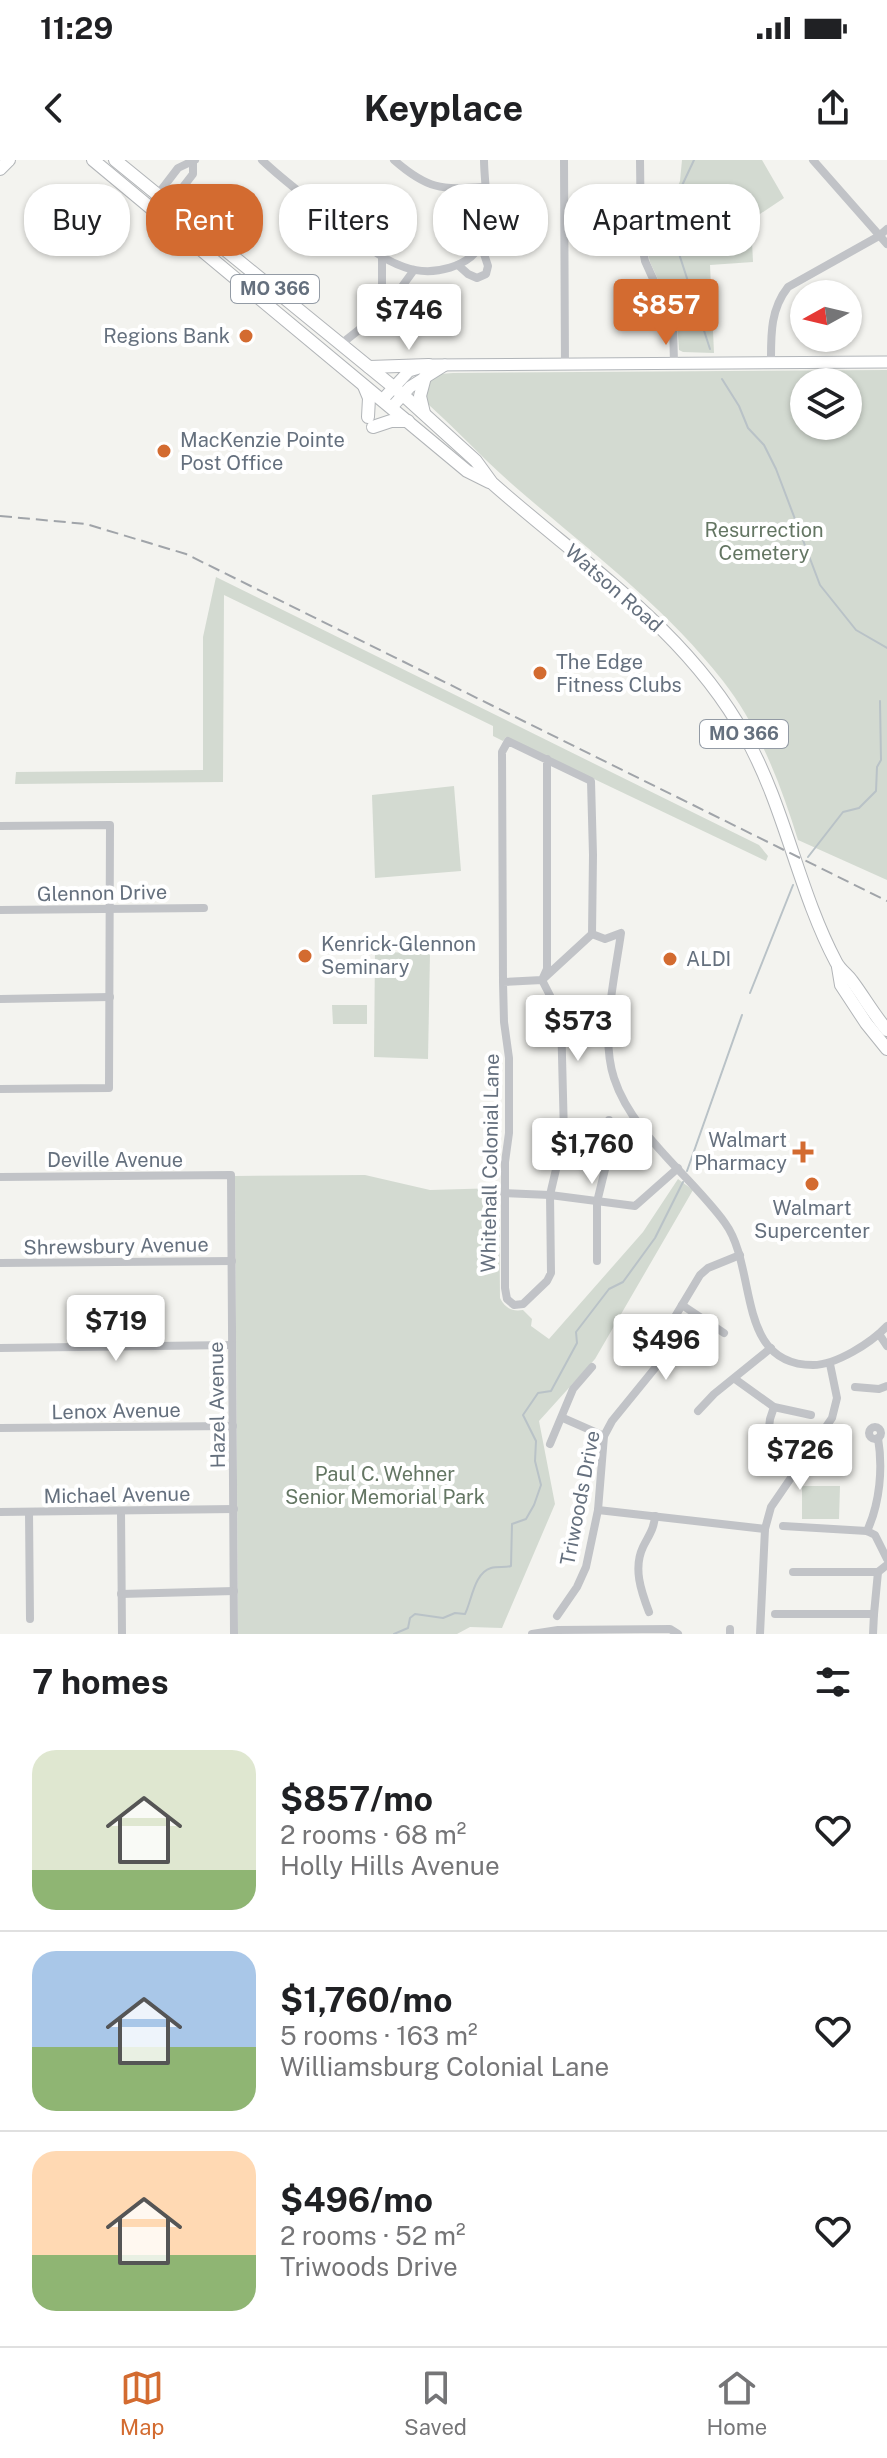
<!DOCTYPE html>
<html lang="en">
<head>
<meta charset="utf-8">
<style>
	:root { --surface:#fff; --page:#f2f2f2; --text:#202124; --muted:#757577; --line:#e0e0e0; --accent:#d36b30 }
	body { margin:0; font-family:"Public Sans",sans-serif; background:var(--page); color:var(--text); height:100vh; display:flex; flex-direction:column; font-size:30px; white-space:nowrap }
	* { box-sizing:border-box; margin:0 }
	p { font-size:26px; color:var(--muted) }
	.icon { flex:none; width:44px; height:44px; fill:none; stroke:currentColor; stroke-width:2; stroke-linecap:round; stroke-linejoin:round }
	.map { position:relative; height:1474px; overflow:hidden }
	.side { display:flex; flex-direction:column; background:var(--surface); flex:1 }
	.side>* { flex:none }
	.banner { position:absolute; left:24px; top:24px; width:840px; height:72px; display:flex; gap:16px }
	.needle { width:52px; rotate:262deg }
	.tools { position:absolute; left:790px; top:120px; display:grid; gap:16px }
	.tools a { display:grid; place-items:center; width:72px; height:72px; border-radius:50%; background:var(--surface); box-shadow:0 2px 6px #0004; font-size:40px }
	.price { position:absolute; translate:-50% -68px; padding:0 18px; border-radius:8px; background:#fff; color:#222; font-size:26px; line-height:52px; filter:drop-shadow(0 2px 4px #0008) }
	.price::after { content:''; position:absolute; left:50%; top:48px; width:24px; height:18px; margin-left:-12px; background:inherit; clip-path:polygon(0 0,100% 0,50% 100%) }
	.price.active { background:var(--accent); color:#fff }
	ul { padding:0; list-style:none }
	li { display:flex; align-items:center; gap:24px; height:200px; padding:0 32px }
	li+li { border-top:2px solid var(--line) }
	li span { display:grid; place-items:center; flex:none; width:224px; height:160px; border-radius:24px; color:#555 }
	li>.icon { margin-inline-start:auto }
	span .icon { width:96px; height:96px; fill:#fffc; stroke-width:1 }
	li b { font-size:34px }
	h2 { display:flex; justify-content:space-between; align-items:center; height:96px; padding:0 32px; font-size:34px }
	.tag { padding:0 28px; border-radius:32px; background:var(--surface); box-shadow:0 2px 6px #0004; font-size:28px; line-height:72px }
	.tag.active { background:var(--accent); color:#fff }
	.status { display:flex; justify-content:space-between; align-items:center; height:56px; padding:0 40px; background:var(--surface); direction:ltr }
	.status svg { height:22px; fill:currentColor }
	header { display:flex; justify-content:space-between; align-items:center; height:104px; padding:0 32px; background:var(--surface); font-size:36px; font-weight:700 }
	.menu { display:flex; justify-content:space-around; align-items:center; height:112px; border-top:2px solid var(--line); background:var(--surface); font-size:22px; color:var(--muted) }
	.menu a { display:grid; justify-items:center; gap:4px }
	.menu .active { color:var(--accent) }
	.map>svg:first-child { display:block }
	.green { fill:#d3dad1; fill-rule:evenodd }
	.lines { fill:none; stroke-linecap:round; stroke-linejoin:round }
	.stream { stroke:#b9c2c7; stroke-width:2 }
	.secondary-casing { stroke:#b1b5b9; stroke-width:13 }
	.primary-casing { stroke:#b2b5b8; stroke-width:14 }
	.street { stroke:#c1c3c7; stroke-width:8 }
	.secondary { stroke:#fff; stroke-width:11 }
	.primary { stroke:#fff; stroke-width:12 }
	.rail { stroke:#a0a4a9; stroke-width:2; stroke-dasharray:12 6; stroke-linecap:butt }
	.poi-dot { fill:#d36b30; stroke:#fff; stroke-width:3 }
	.labels { text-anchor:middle; stroke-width:8; stroke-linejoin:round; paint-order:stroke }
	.shield { fill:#fff; stroke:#939ba5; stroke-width:2 }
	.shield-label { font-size:18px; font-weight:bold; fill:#65707e }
	.poi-label { font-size:20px; fill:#65707e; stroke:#fff; text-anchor:start }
	.park-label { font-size:20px; fill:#647663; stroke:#fff }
	.street-label { font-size:20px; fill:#65707e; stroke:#fff }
</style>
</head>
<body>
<div class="status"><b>11:29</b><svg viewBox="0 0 49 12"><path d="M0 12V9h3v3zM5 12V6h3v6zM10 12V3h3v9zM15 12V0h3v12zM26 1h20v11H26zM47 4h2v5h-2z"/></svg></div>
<header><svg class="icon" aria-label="back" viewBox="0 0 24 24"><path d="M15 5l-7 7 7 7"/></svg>Keyplace<svg class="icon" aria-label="share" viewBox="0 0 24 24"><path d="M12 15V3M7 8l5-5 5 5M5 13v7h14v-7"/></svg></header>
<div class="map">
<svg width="887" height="1474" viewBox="0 0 887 1474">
	<rect width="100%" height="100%" fill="#f3f3ef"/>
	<!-- green -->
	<g class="green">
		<path d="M682 0H762L784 38 751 60 753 102 710 105 714 193 683 192 679 190 677 161 650 102 646 86 644 53 667 52 680 21Z"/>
		<path d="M887 210V720L798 680C781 625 759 567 723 521 667 449 595 395 527 337 492 308 462 275 429 245L425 238 426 223 440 214 453 213ZM804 222H848V266H804Z"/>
		<path d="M216 417 759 685 768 696 766 701 506 577 503 581 493 576V566L224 435 223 622 15 624 16 612 203 610V477Z"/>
		<path d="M454 626 461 711 375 718 372 635Z"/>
		<path d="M375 792 430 793 428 899 374 897Z"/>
		<path d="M332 845H367V864H333Z"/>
		<path d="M365 1015 430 1030 499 1028 500 1138C505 1148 512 1152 523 1150L532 1159 531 1166 549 1179 643 1072 678 1019 693 1030 595 1199 539 1261 555 1344 502 1468 470 1467 457 1474H238L235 1016Z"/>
		<path d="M802 1326H840L839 1359H802Z"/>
	</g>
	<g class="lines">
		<!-- stream -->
		<g class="stream">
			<path d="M694 0 678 34 670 66 710 189"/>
			<path d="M722 219 739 246 748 268 764 285 776 309 820 425 856 470 887 488"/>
			<path d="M808 697 843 652 859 648 876 631 877 607 881 600 880 541"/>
			<path d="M750 833 793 725"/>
			<path d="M687 1011 742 855"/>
			<path d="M394 1474 408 1468 410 1458 415 1454 443 1458 455 1453 465 1454C472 1440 474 1413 491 1408 498 1406 505 1408 511 1406L512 1364 526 1359 534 1345 541 1325 535 1301 536 1281 523 1255 538 1233 551 1231 577 1183 576 1172 609 1129 623 1122 655 1078 683 1022"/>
		</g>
		<defs>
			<g id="secondary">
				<path d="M383 239 409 211 429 205 887 202"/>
				<path d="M392 247 410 227 445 205"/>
			</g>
			<g id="primary">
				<path d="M93 0 467 311 489 322"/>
				<path d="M115 0 402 234 476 301 492 323C581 402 687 470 745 576 785 647 798 730 836 802 840 810 847 814 852 821 864 837 874 855 887 870"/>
				<path d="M0 9 9 0"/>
				<path d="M369 207 429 205"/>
				<path d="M364 226 369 238 368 257"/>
				<path d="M424 253 420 236 425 217"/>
				<path d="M373 267 391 261H408"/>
				<path d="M838 807 841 825 866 863 887 889"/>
			</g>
		</defs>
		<!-- secondary casing -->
		<use href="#secondary" class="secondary-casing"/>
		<!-- primary casing -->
		<use href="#primary" class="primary-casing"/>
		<!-- street -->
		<g class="street">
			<path d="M262 0C283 20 306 37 329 55 352 73 376 98 404 107 432 117 472 108 484 79 491 62 484 21 484 0"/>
			<path d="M394 0C427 29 441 30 484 27"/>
			<path d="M564 0 565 205"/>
			<path d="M640 0 641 80 645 101 673 163 674 204"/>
			<path d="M813 0 887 84"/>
			<path d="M169 45 193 14V3"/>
			<path d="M149 46 178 8 195 0"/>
			<path d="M458 105 468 114 477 118 486 114 488 106 481 85"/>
			<path d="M367 168 382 127V97"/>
			<path d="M341 184 360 169 379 171 385 168 398 132 414 110"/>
			<path d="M771 203C771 175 770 150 788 127L879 76 887 69"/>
			<path d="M0 666 110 665 109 928 0 929"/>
			<path d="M0 750 204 748"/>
			<path d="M592 774 605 779 621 773C615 817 600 876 614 918 632 974 691 1016 725 1063 758 1108 735 1205 813 1205 836 1205 871 1183 887 1166"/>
			<path d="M503 822 542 820 592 774 593 695 591 621 508 581 502 592 503 822 504 862 509 898V973L505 1002V1128L507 1139 514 1145 523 1144 547 1121 551 1113 550 1035 564 975 561 857 542 820 547 809V599"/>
			<path d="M0 839 110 837"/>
			<path d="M0 1017 231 1015 234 1474"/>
			<path d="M504 1033 550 1035 635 1046 678 1008"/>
			<path d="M597 1101V1042L609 993V960"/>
			<path d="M0 1103 232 1101"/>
			<path d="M682 1145 724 1173"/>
			<path d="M879 1174 887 1186"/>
			<path d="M0 1188 232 1185"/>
			<path d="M735 1219 774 1247 811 1255"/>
			<path d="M855 1227 879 1229 887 1226"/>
			<path d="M698 1251 714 1234 771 1188"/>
			<path d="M563 1258 604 1276"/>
			<circle cx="875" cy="1273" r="6"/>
			<path d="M0 1268 233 1266"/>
			<path d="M550 1284 573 1229 592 1207"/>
			<path d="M765 1303 770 1259 774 1247"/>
			<path d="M598 1350 765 1369"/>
			<path d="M121 1351 122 1474"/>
			<path d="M0 1352 234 1349"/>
			<path d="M29 1352 30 1459"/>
			<path d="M783 1366 867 1371 875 1375 887 1399"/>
			<path d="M867 1371C880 1343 883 1308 878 1278"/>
			<path d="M793 1412H878"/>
			<path d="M121 1434 234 1431"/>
			<path d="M649 1452C641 1431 633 1408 643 1387 649 1375 654 1369 655 1356"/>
			<path d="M775 1454H874L878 1412 887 1405"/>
			<path d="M557 1456 577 1427 586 1407 598 1350 604 1276 612 1261 660 1202 673 1160 700 1115 708 1108 740 1095"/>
			<path d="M730 1469V1474"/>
			<path d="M532 1474 558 1470 670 1469 678 1474"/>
			<path d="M760 1474 765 1369 771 1347 832 1258 837 1238 830 1204"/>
			<path d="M873 1474 874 1454"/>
		</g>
		<!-- secondary -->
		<use href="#secondary" class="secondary"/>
		<!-- primary -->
		<use href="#primary" class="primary"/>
		<!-- rail -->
		<path class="rail" d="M0 356 86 364 186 394 887 741"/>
	</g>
	<!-- markers -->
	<g class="poi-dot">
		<circle cx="246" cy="176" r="8"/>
		<circle cx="164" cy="291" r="8"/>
		<circle cx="540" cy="513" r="8"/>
		<circle cx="305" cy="796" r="8"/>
		<circle cx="670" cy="799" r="8"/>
		<path d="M799 980h8v8h8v8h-8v8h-8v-8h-8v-8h8z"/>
		<circle cx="812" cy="1024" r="8"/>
	</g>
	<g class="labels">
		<!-- shield labels -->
		<g class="shield">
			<rect x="231" y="115" width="88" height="28" rx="6"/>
			<rect x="700" y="560" width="88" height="28" rx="6"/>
		</g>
		<g class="shield-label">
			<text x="275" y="135">MO 366</text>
			<text x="744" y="580">MO 366</text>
		</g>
		<!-- poi labels -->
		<g class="poi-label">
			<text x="230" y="183" text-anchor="end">Regions Bank</text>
			<text x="180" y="287">MacKenzie Pointe<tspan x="180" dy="23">Post Office</tspan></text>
			<text x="556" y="509">The Edge<tspan x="556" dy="23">Fitness Clubs</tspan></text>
			<text x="321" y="791">Kenrick-Glennon<tspan x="321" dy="23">Seminary</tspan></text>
			<text x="686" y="806">ALDI</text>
			<text x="787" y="987" text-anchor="end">Walmart<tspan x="787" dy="23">Pharmacy</tspan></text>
			<text x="812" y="1055" text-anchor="middle">Walmart<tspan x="812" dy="23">Supercenter</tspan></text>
		</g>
		<!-- park labels -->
		<g class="park-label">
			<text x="764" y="377">Resurrection<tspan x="764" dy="23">Cemetery</tspan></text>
			<text x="385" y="1321">Paul C. Wehner<tspan x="385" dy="23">Senior Memorial Park</tspan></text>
		</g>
		<!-- street labels -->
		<g class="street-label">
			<text transform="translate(614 428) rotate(41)" y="7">Watson Road</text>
			<text transform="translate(102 733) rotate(-1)" y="7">Glennon Drive</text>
			<text x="115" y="1007">Deville Avenue</text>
			<text transform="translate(490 1003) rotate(-89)" y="7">Whitehall Colonial Lane</text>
			<text transform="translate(116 1086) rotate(-1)" y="7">Shrewsbury Avenue</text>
			<text transform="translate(217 1245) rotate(-91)" y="7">Hazel Avenue</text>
			<text transform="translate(116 1251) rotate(-1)" y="7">Lenox Avenue</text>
			<text transform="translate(117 1335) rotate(-1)" y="7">Michael Avenue</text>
			<text transform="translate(580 1338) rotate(-79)" y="7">Triwoods Drive</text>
		</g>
	</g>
</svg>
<div class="tools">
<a><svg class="needle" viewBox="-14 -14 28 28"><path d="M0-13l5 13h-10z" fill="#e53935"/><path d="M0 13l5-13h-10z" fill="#757577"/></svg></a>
<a><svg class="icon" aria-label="layers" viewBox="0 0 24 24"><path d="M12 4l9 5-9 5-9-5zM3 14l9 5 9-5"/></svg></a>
</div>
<b class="price active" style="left:666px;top:187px">$857</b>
<b class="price" style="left:409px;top:192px">$746</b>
<b class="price" style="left:578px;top:903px">$573</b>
<b class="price" style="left:592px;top:1026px">$1,760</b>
<b class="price" style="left:116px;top:1203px">$719</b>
<b class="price" style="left:666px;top:1222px">$496</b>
<b class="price" style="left:800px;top:1332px">$726</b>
<div class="banner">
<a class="tag">Buy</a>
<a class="tag active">Rent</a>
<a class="tag">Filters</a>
<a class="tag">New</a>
<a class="tag">Apartment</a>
</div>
</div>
<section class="side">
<h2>7 homes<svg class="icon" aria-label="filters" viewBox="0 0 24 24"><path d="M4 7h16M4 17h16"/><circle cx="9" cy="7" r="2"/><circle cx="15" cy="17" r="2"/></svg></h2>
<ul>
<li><span style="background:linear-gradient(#dfe7d0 75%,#8fb573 0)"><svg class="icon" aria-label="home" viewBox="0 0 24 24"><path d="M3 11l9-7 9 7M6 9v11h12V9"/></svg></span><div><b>$857/mo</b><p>2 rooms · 68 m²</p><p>Holly Hills Avenue</p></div><svg class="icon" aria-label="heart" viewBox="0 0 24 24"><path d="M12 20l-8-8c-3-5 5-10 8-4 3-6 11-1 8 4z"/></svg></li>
<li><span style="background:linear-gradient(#a9c7e8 60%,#8fb573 0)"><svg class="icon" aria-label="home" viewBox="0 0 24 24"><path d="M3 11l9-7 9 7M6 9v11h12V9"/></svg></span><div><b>$1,760/mo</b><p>5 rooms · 163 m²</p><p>Williamsburg Colonial Lane</p></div><svg class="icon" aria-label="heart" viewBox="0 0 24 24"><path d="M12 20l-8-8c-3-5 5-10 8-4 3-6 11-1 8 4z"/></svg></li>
<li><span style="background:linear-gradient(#ffd9b3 65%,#8fb573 0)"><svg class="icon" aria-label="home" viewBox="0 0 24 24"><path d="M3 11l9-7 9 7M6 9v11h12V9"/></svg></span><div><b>$496/mo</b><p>2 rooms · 52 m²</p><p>Triwoods Drive</p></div><svg class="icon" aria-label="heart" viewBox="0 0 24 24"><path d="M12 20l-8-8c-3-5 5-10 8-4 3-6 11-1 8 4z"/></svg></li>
</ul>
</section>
<nav class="menu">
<a class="active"><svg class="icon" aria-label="map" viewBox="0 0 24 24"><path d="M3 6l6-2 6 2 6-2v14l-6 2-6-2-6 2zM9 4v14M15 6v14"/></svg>Map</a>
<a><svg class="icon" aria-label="saved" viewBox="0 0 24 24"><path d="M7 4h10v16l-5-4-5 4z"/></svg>Saved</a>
<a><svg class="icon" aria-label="home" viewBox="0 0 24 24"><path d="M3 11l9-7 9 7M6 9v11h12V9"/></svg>Home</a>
</nav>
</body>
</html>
